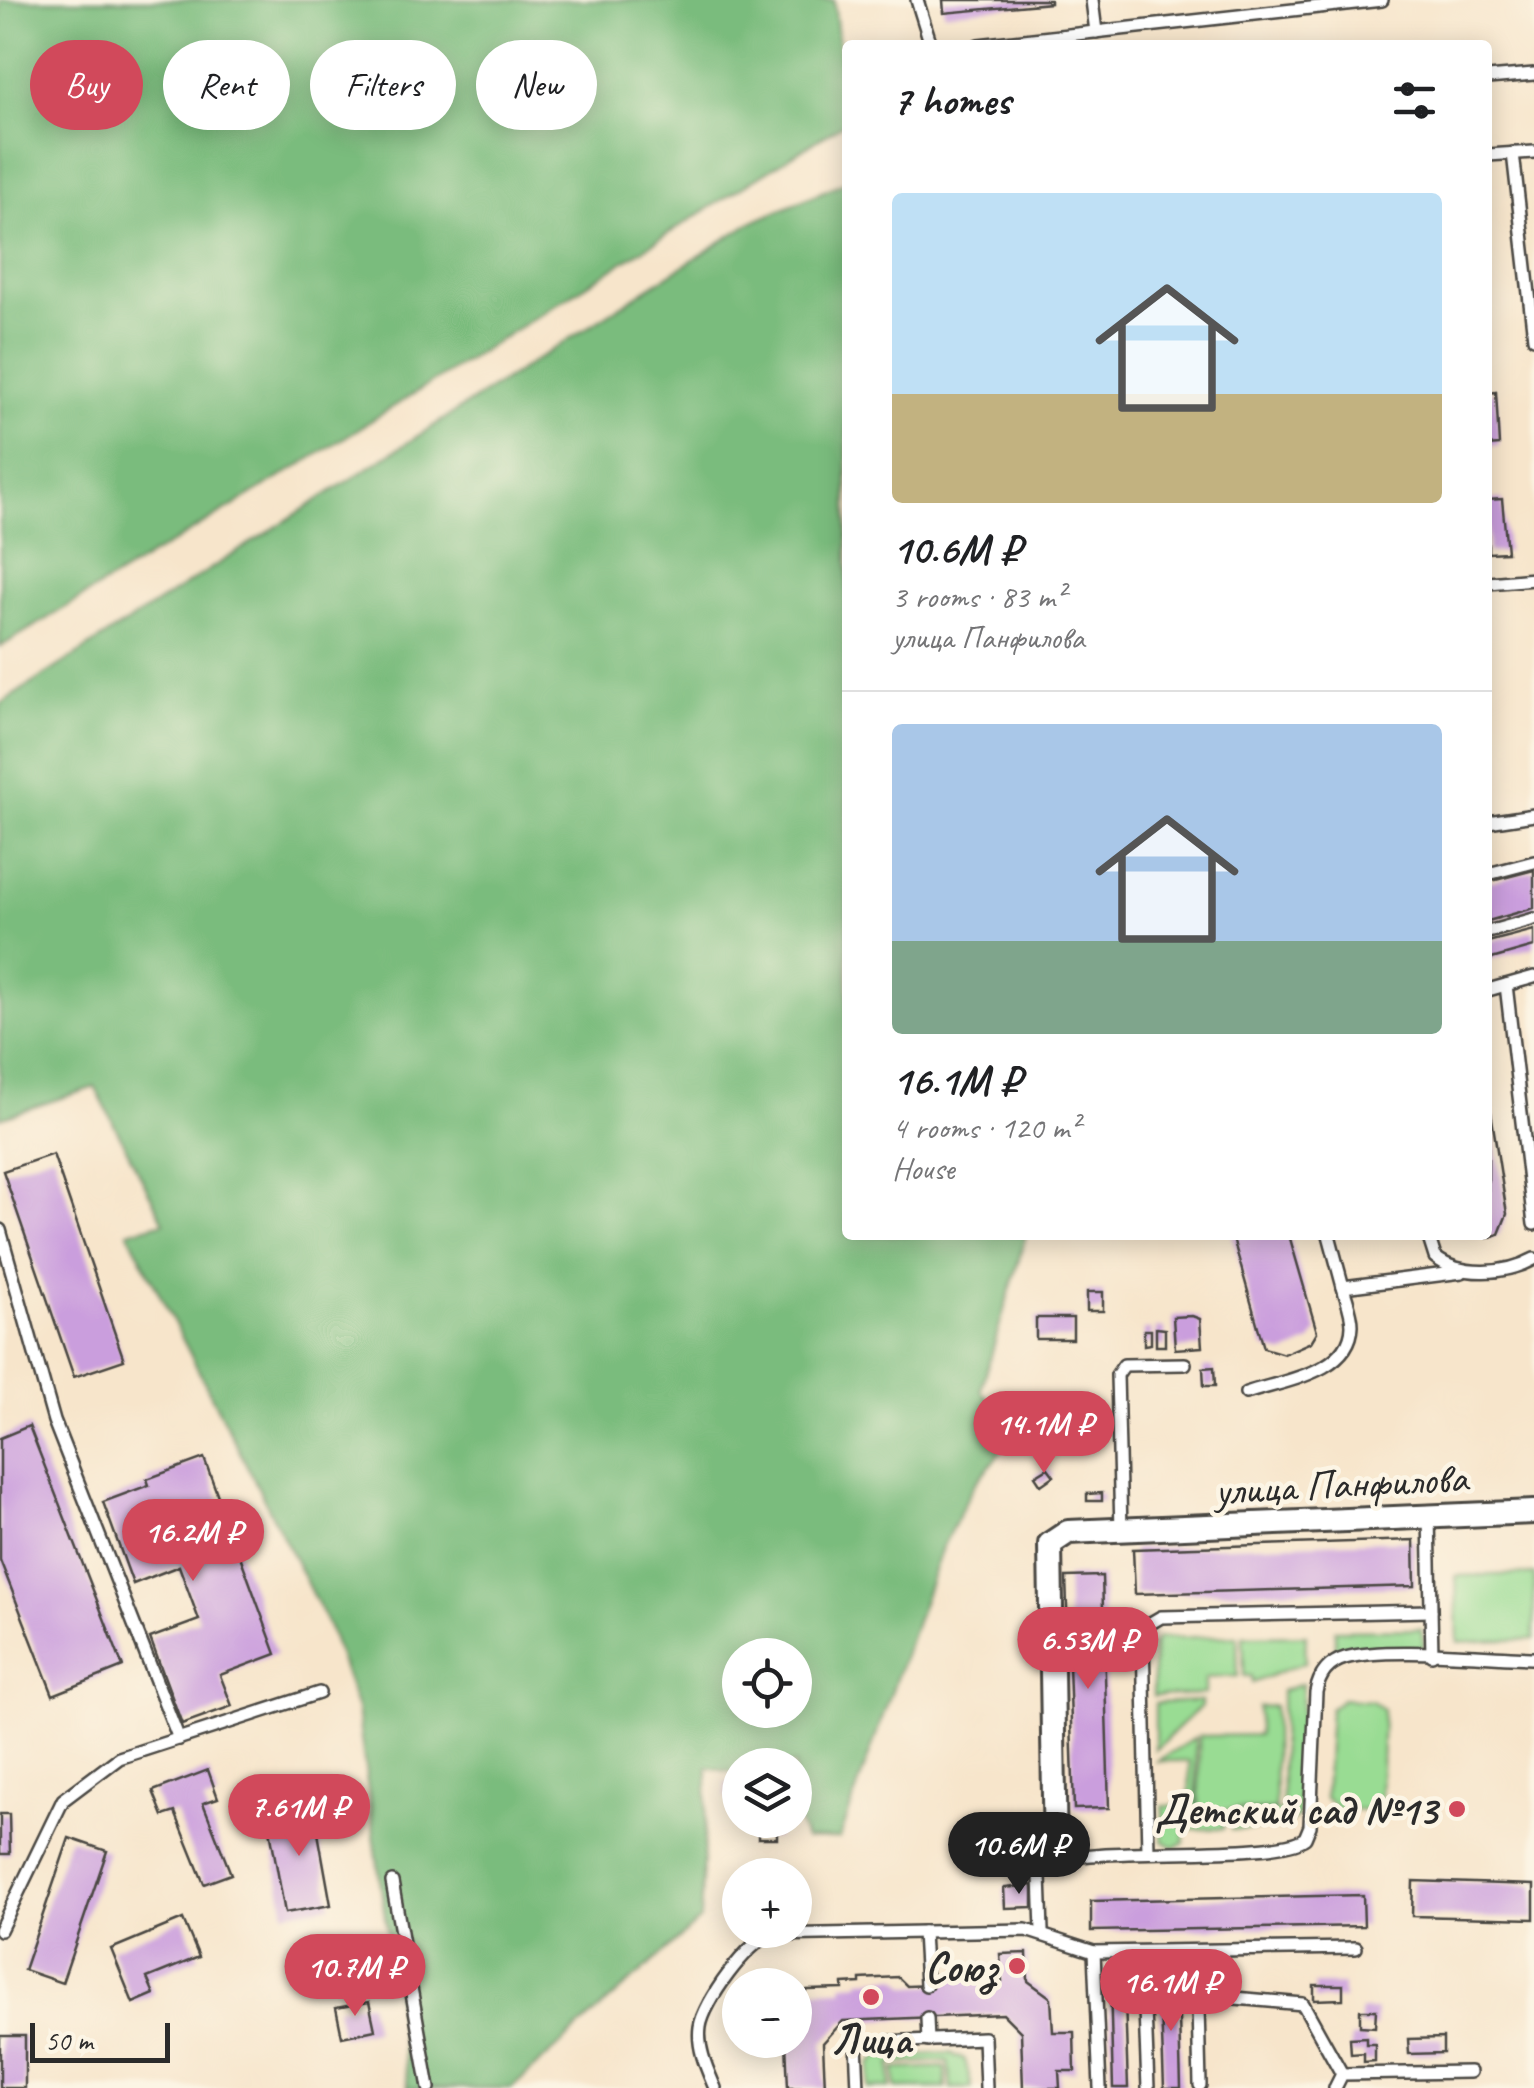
<!DOCTYPE html>
<html lang="en">
<head>
<meta charset="utf-8">
<style>
	:root { --surface:#fff; --page:#f2f2f2; --text:#202124; --muted:#757577; --line:#e0e0e0; --accent:#d1495b }
	body { margin:0; font-family:Caveat,sans-serif; background:var(--page); color:var(--text); height:100vh; display:flex; flex-direction:column; font-size:38px; white-space:nowrap }
	* { box-sizing:border-box; margin:0 }
	p { font-size:32px; color:var(--muted) }
	.icon { flex:none; width:55px; height:55px; fill:none; stroke:currentColor; stroke-width:2; stroke-linecap:round; stroke-linejoin:round }
	.map { position:relative; flex:1; overflow:hidden }
	.panel { position:absolute; left:842px; top:40px; width:650px; height:1200px; display:flex; flex-direction:column; background:var(--surface); border-radius:10px; box-shadow:0 5px 25px #0003 }
	.panel>* { flex:none }
	.top-card { position:absolute; left:30px; top:40px; width:662px; height:90px; display:flex; gap:20px }
	.controls { position:absolute; left:722px; top:1638px; display:grid; gap:20px }
	.controls a { display:grid; place-items:center; width:90px; height:90px; border-radius:50%; background:var(--surface); box-shadow:0 5px 25px #0003; font-size:50px }
	.scale { position:absolute; left:30px; bottom:25px; width:140px; box-sizing:border-box; padding-left:10px; border:5px solid #2b2b2b; border-top:0; font-size:28px; line-height:35px; white-space:nowrap; color:#2b2b2b; -webkit-text-stroke:8px #fcf5e5; paint-order:stroke }
	.price { position:absolute; translate:-50% -85px; padding:0 22px; border-radius:35px; background:var(--accent); color:#fff; font-size:32px; line-height:65px; filter:drop-shadow(0 2px 5px #0008) }
	.price::after { content:''; position:absolute; left:50%; top:60px; width:30px; height:22px; margin-left:-15px; background:inherit; clip-path:polygon(0 0,100% 0,50% 100%) }
	.price.on { background:#222; color:#fff }
	ul { padding:0; list-style:none }
	li { display:grid; align-content:center; gap:20px; height:530px; padding:0 50px }
	li+li { border-top:2px solid var(--line) }
	li span { display:grid; place-items:center; height:310px; border-radius:10px; color:#555 }
	li>.icon { margin-inline-start:auto }
	span .icon { width:180px; height:180px; fill:#fffc; stroke-width:1 }
	li b { font-size:42px }
	h2 { display:flex; justify-content:space-between; align-items:center; height:120px; padding:0 50px; font-size:42px }
	.chip { padding:0 35px; border-radius:45px; background:var(--surface); box-shadow:0 5px 25px #0003; font-size:35px; line-height:90px }
	.chip.on { background:var(--accent); color:#fff }
	.map>svg:first-child { display:block }
	.green { fill:#99dc93; stroke:#62845f; stroke-width:2.5 }
	.forest { fill:#7abc7d; stroke:#527454; stroke-width:2.5; fill-rule:evenodd }
	.building { fill:#ca9edd }
	.lines { fill:none; stroke-linecap:round; stroke-linejoin:round }
	.lane-casing { stroke:#4a4743; stroke-width:16 }
	.street-casing { stroke:#4a4743; stroke-width:28 }
	.lane { stroke:#fff; stroke-width:11 }
	.street { stroke:#fff; stroke-width:22 }
	.poi-dot { fill:#d1495b; stroke:#fcf5e5; stroke-width:4 }
	.labels { text-anchor:middle; stroke-width:9; stroke-linejoin:round; paint-order:stroke }
	.street-label { font-size:42px; fill:#2b2b2b; stroke:#fcf5e5 }
	.poi-label { font-size:42px; font-weight:bold; fill:#2b2b2b; stroke:#fcf5e5; text-anchor:end }
</style>
</head>
<body>
<div class="map">
<svg width="1534" height="2088" viewBox="0 0 1534 2088">
	<rect width="100%" height="100%" fill="#fcf5e5"/>
	<filter id="ink" filterUnits="userSpaceOnUse"><feTurbulence type="fractalNoise" baseFrequency=".01" numOctaves="2"/><feDisplacementMap in="SourceGraphic" scale="20" xChannelSelector="R" yChannelSelector="G"/><feConvolveMatrix kernelMatrix="1 2 1 2 8 2 1 2 1" color-interpolation-filters="sRGB"/></filter>
	<filter id="wash" filterUnits="userSpaceOnUse"><feTurbulence type="fractalNoise" baseFrequency=".0048" numOctaves="4" result="noise"/><feDisplacementMap in="SourceGraphic" scale="40" xChannelSelector="R" yChannelSelector="G"/><feGaussianBlur stdDeviation="2.25" result="paint"/><feColorMatrix in="noise" values="0 0 0 0 0 0 0 0 0 0 0 0 0 0 0 0 0 1.4 0 .05"/><feComposite in="paint" operator="in"/></filter>
	<g filter="url(#wash)">
		<rect width="100%" height="100%" fill="#f7e5cb"/>
		<!-- green -->
		<g class="green">
			<path d="M1534 1574V1639L1458 1642 1456 1576Z"/>
			<path d="M1421 1629 1424 1645 1420 1649 1335 1651V1630Z"/>
			<path d="M1306 1635 1305 1662 1252 1683 1251 1676H1244L1243 1636Z"/>
			<path d="M1237 1636 1238 1676 1205 1678V1694L1153 1696V1645L1158 1638Z"/>
			<path d="M1302 1684 1298 1817 1284 1828 1231 1830V1813L1282 1811 1281 1691Z"/>
			<path d="M1342 1699 1372 1701 1383 1709 1380 1801 1368 1810 1338 1809 1325 1798 1330 1709Z"/>
			<path d="M1201 1701V1706L1155 1750V1703Z"/>
			<path d="M1274 1706 1275 1809 1199 1810V1736L1258 1735V1707Z"/>
			<path d="M1195 1738 1197 1813H1223V1829H1185L1184 1843 1174 1847 1163 1841V1806L1190 1805 1189 1761H1157Z"/>
			<path d="M950 2053 965 2060 972 2088H951L948 2061 891 2064V2088H868L871 2063 877 2057Z"/>
			<path d="M945 2067 946 2088H896L895 2069Z"/>
		</g>
		<!-- forest -->
		<g class="forest">
			<path d="M0 0H834L847 121 299 466 0 647Z"/>
			<path d="M847 181 848 1235H1026L981 1390 1005 1419 1003 1449 974 1485 942 1548 840 1838 805 1839 795 1812V1765H740V1774L708 1767 700 1920 512 2088H408L357 1709 328 1625 128 1232 164 1222 95 1087 0 1118V704L750 223ZM740 1655H795V1710H740Z"/>
		</g>
		<g id="blocks">
			<!-- building -->
			<g class="building">
				<path d="M943 0H1050V3L944 13Z"/>
				<path d="M1496 392 1499 445 1488 446V393Z"/>
				<path d="M1502 499 1507 552 1488 553V500Z"/>
				<path d="M1534 870V908L1488 921V882Z"/>
				<path d="M1534 930V947L1488 960V942Z"/>
				<path d="M1488 1093 1507 1214 1499 1234 1488 1238Z"/>
				<path d="M53 1154 124 1360 74 1377 3 1171Z"/>
				<path d="M1232 1235H1289L1317 1332 1311 1342 1284 1354 1264 1348Z"/>
				<rect x="1087" y="1292" width="16" height="19"/>
				<path d="M1192 1316 1200 1319 1202 1347 1175 1349 1173 1317Z"/>
				<rect x="1036" y="1318" width="37" height="21"/>
				<path d="M1156 1328 1165 1329V1346H1156Z"/>
				<path d="M1144 1330H1151V1344L1144 1345Z"/>
				<path d="M1214 1367 1215 1386H1204L1203 1368Z"/>
				<path d="M29 1426 123 1667 53 1695 0 1560V1438Z"/>
				<path d="M204 1458 276 1654 220 1675 232 1706 182 1724 150 1638 199 1620 179 1566 133 1584 103 1502 149 1485 147 1479Z"/>
				<path d="M1048 1468 1054 1476 1041 1485 1035 1476Z"/>
				<path d="M1102 1493V1501H1087V1494Z"/>
				<path d="M1414 1540 1415 1586 1135 1594 1133 1549Z"/>
				<path d="M1102 1576 1109 1808 1074 1809 1066 1577Z"/>
				<path d="M208 1770 218 1798 203 1803 231 1874 204 1884 175 1812 163 1816 153 1791Z"/>
				<path d="M739 1782V1797H725V1783Z"/>
				<path d="M313 1805 331 1905 285 1913 267 1813Z"/>
				<path d="M0 1814H9L10 1854H0Z"/>
				<rect x="758" y="1820" width="19" height="18"/>
				<path d="M69 1838 107 1851 62 1983 24 1970Z"/>
				<path d="M1413 1881 1534 1885V1919L1412 1916Z"/>
				<path d="M1033 1885V1907L1005 1908 1004 1888Z"/>
				<path d="M1363 1895 1364 1926 1091 1931V1901Z"/>
				<path d="M183 1919 199 1957 147 1978 154 1994 133 2003 111 1949Z"/>
				<path d="M1027 1953 1028 1981 1051 1998 1053 2032H1074L1075 2071H1059L1060 2088H1023L1021 2032 1003 2014 843 2021 823 2043 825 2088H788L786 2043 795 2040V2008L807 1990 843 1989V1984L860 1983V1979L898 1977 907 1986 932 1985 940 1975 979 1973V1978L997 1977V1982L1002 1981 1000 1954Z"/>
				<path d="M1178 1981 1181 2088H1164L1160 1982Z"/>
				<path d="M1132 1982 1135 1999H1125L1128 2088H1113L1110 1983Z"/>
				<path d="M1314 1985H1343V1999L1314 2000Z"/>
				<path d="M369 2002 375 2030 342 2037 336 2008Z"/>
				<path d="M1360 2010H1376L1375 2027 1360 2026Z"/>
				<rect x="0" y="2036" width="25" height="52"/>
				<path d="M1366 2037V2044H1375V2061L1364 2062V2053L1351 2054 1350 2038Z"/>
				<path d="M1443 2038V2053L1409 2054 1408 2039Z"/>
			</g>
		</g>
	</g>
	<g filter="url(#ink)">
		<use href="#blocks" fill-opacity="0" stroke="#4a4743" stroke-width="2.5"/>
		<g class="lines">
			<defs>
				<g id="lane">
					<path d="M917 0 931 45"/>
					<path d="M1092 0 1096 32"/>
					<path d="M978 45 1382 0"/>
					<path d="M1488 78 1534 74"/>
					<path d="M1513 153 1534 338"/>
					<path d="M1488 155 1534 152"/>
					<path d="M1488 583 1534 579"/>
					<path d="M1488 822 1534 815"/>
					<path d="M1488 874 1534 862"/>
					<path d="M1488 932 1534 919"/>
					<path d="M1506 985 1534 1224"/>
					<path d="M1488 990 1534 977"/>
					<path d="M0 1230 54 1421 179 1739"/>
					<path d="M1329 1235 1343 1287 1462 1272"/>
					<path d="M1428 1235 1435 1257C1460 1278 1507 1274 1534 1259"/>
					<path d="M1246 1393C1281 1381 1351 1373 1352 1325 1352 1313 1346 1299 1343 1287"/>
					<path d="M1429 1516 1432 1655"/>
					<path d="M1121 1530 1117 1375 1124 1365 1185 1364"/>
					<path d="M1148 1851 1143 1639 1149 1624 1161 1617 1431 1611"/>
					<path d="M392 1882 429 2088"/>
					<path d="M0 1930 63 1800 119 1758 319 1693"/>
					<path d="M1042 1931 1040 1876 1047 1862C1099 1845 1276 1860 1305 1838L1310 1826 1316 1692C1319 1676 1328 1663 1345 1658 1387 1646 1487 1657 1534 1658"/>
					<path d="M923 1932 926 1985"/>
					<path d="M1094 1952 1100 2088"/>
					<path d="M1145 2009 1148 2088"/>
					<path d="M927 2018 928 2041"/>
					<path d="M1200 2085 1198 2007 1212 1996 1303 2004 1342 2074"/>
					<path d="M715 2088C707 2069 697 2048 700 2027 703 2003 748 1941 771 1935L1026 1930 1094 1952 1356 1948"/>
					<path d="M858 2088 856 2043 984 2038 986 2088"/>
					<path d="M1335 2088 1342 2074 1470 2072"/>
				</g>
				<path id="street" d="M1055 1859 1050 1544 1068 1532 1534 1512"/>
			</defs>
			<!-- lane casing -->
			<use href="#lane" class="lane-casing"/>
			<!-- street casing -->
			<use href="#street" class="street-casing"/>
			<!-- lane -->
			<use href="#lane" class="lane"/>
			<!-- street -->
			<use href="#street" class="street"/>
		</g>
	</g>
	<!-- markers -->
	<g class="poi-dot">
		<circle cx="1457" cy="1809" r="10"/>
		<circle cx="1017" cy="1966" r="10"/>
		<circle cx="871" cy="1997" r="10"/>
	</g>
	<g class="labels">
		<!-- street labels -->
		<g class="street-label">
			<text transform="translate(1341 1483) rotate(-3)" y="15">улица Панфилова</text>
		</g>
		<!-- poi labels -->
		<g class="poi-label">
			<text x="1437" y="1824">Детский сад №13</text>
			<text x="997" y="1981">Союз</text>
			<text x="871" y="2053" text-anchor="middle">Лица</text>
		</g>
	</g>
</svg>
<div class="controls">
<a><svg class="icon" aria-label="locate" viewBox="0 0 24 24"><circle cx="12" cy="12" r="6"/><path d="M12 2v4M12 18v4M2 12h4M18 12h4"/></svg></a>
<a><svg class="icon" aria-label="layers" viewBox="0 0 24 24"><path d="M12 4l9 5-9 5-9-5zM3 14l9 5 9-5"/></svg></a>
<a>+</a>
<a>−</a>
</div>
<div class="scale">50 m</div>
<b class="price" style="left:1044px;top:1476px">14.1M ₽</b>
<b class="price" style="left:193px;top:1584px">16.2M ₽</b>
<b class="price" style="left:1088px;top:1692px">6.53M ₽</b>
<b class="price" style="left:299px;top:1859px">7.61M ₽</b>
<b class="price on" style="left:1019px;top:1897px">10.6M ₽</b>
<b class="price" style="left:355px;top:2019px">10.7M ₽</b>
<b class="price" style="left:1171px;top:2034px">16.1M ₽</b>
<div class="top-card">
<a class="chip on">Buy</a>
<a class="chip">Rent</a>
<a class="chip">Filters</a>
<a class="chip">New</a>
</div>
<section class="panel">
<h2>7 homes<svg class="icon" aria-label="filters" viewBox="0 0 24 24"><path d="M4 7h16M4 17h16"/><circle cx="9" cy="7" r="2"/><circle cx="15" cy="17" r="2"/></svg></h2>
<ul>
<li><span style="background:linear-gradient(#bfe0f5 65%,#c2b280 0)"><svg class="icon" aria-label="home" viewBox="0 0 24 24"><path d="M3 11l9-7 9 7M6 9v11h12V9"/></svg></span><div><b>10.6M ₽</b><p>3 rooms · 83 m²</p><p>улица Панфилова</p></div></li>
<li><span style="background:linear-gradient(#a9c7e8 70%,#7fa58c 0)"><svg class="icon" aria-label="home" viewBox="0 0 24 24"><path d="M3 11l9-7 9 7M6 9v11h12V9"/></svg></span><div><b>16.1M ₽</b><p>4 rooms · 120 m²</p><p>House</p></div></li>
</ul>
</section>
</div>
</body>
</html>
